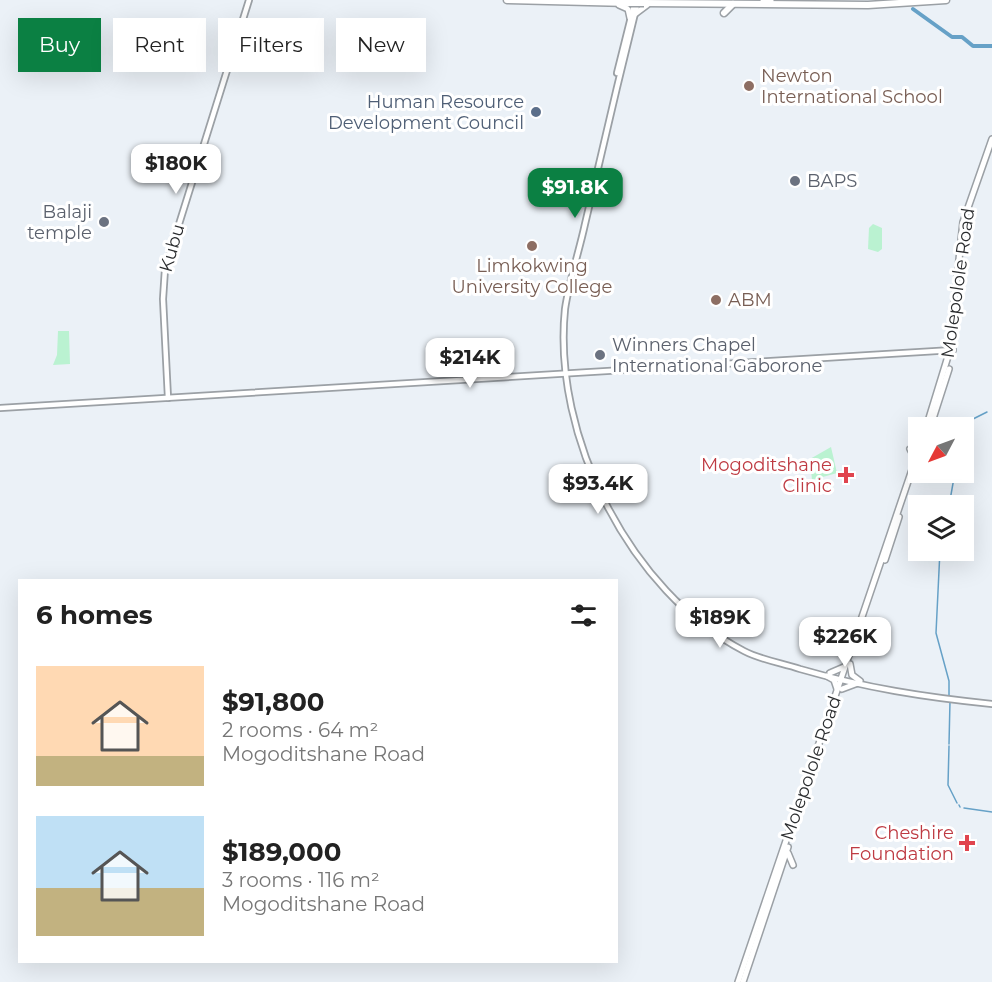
<!DOCTYPE html>
<html lang="en">
<head>
<meta charset="utf-8">
<style>
	:root { --surface:#fff; --page:#f2f2f2; --text:#222; --muted:#767676; --accent:#0b8043 }
	body { margin:0; font-family:Montserrat,sans-serif; background:var(--page); color:var(--text); height:100vh; display:flex; flex-direction:column; font-size:22px; white-space:nowrap }
	* { box-sizing:border-box; margin:0 }
	p { font-size:20px; color:var(--muted) }
	.icon { flex:none; width:33px; height:33px; fill:none; stroke:currentColor; stroke-width:2; stroke-linecap:round; stroke-linejoin:round }
	.map { position:relative; flex:1; overflow:hidden }
	.details { position:absolute; left:18px; top:579px; width:600px; height:384px; display:flex; flex-direction:column; background:var(--surface); border-radius:0px; box-shadow:0 6px 24px #0002 }
	.details>* { flex:none }
	.banner { position:absolute; left:18px; top:18px; width:600px; height:54px; display:flex; gap:12px }
	.needle { width:39px; rotate:229deg }
	.controls { position:absolute; left:908px; top:417px; display:grid; gap:12px }
	.controls a { display:grid; place-items:center; width:66px; height:66px; border-radius:0px; background:var(--surface); box-shadow:0 6px 24px #0002; font-size:30px }
	.price { position:absolute; translate:-50% -51px; padding:0 14px; border-radius:12px; background:#fff; color:#222; font-size:20px; line-height:39px; filter:drop-shadow(0 2px 3px #0008) }
	.price::after { content:''; position:absolute; left:50%; top:36px; width:18px; height:14px; margin-left:-9px; background:inherit; clip-path:polygon(0 0,100% 0,50% 100%) }
	.price.active { background:var(--accent); color:#fff }
	ul { padding:0; list-style:none }
	li { display:flex; align-items:center; gap:18px; height:150px; padding:0 18px }
	li span { display:grid; place-items:center; flex:none; width:168px; height:120px; border-radius:0px; color:#555 }
	li>.icon { margin-inline-start:auto }
	span .icon { width:72px; height:72px; fill:#fffc; stroke-width:1 }
	li b { font-size:26px }
	h2 { display:flex; justify-content:space-between; align-items:center; height:72px; padding:0 18px; font-size:26px }
	.pill { padding:0 21px; border-radius:0px; background:var(--surface); box-shadow:0 6px 24px #0002; font-size:21px; line-height:54px }
	.pill.active { background:var(--accent); color:#fff }
	.map>svg:first-child { display:block }
	.green { fill:#baf2d1 }
	.lines { fill:none; stroke-linecap:round; stroke-linejoin:round }
	.stream { stroke:#66a1c7; stroke-width:1.5 }
	.river { stroke:#66a1c7; stroke-width:4 }
	.secondary-casing { stroke:#9ba0a5; stroke-width:8 }
	.primary-casing { stroke:#9ba0a5; stroke-width:8 }
	.trunk-casing { stroke:#9ba0a5; stroke-width:9 }
	.secondary { stroke:#fff; stroke-width:4.5 }
	.primary { stroke:#fff; stroke-width:5 }
	.trunk { stroke:#fff; stroke-width:6 }
	.trunk-bridge-casing { stroke:#9ba0a5; stroke-width:9; stroke-linecap:butt }
	.trunk-bridge { stroke:#fff; stroke-width:6 }
	.education-dot { fill:#8d6e63; stroke:#fff; stroke-width:2 }
	.service-dot { fill:#5c6f8a; stroke:#fff; stroke-width:2 }
	.worship-dot { fill:#6b7280; stroke:#fff; stroke-width:2 }
	.health-dot { fill:#e0444e; stroke:#fff; stroke-width:2 }
	.labels { text-anchor:middle; stroke-width:6; stroke-linejoin:round; paint-order:stroke }
	.education-label { font-size:18px; fill:#785e54; stroke:#fff; text-anchor:start }
	.service-label { font-size:18px; fill:#4e5e75; stroke:#fff; text-anchor:end }
	.worship-label { font-size:18px; fill:#5b616d; stroke:#fff; text-anchor:start }
	.street-label { font-size:18px; fill:#2b2d2f; stroke:#fff }
	.health-label { font-size:18px; fill:#be3a42; stroke:#fff; text-anchor:end }
</style>
</head>
<body>
<div class="map">
<svg width="992" height="982" viewBox="0 0 992 982">
	<rect width="100%" height="100%" fill="#ebf1f7"/>
	<!-- green -->
	<g class="green">
		<path d="M873 224 882 228V249L878 252 868 249 869 228Z"/>
		<path d="M58 331H69L70 364 53 365 57 355Z"/>
		<path d="M831 447 837 473 812 480 810 459Z"/>
	</g>
	<g class="lines">
		<!-- stream -->
		<g class="stream">
			<path d="M963 429 967 422 987 412"/>
			<path d="M949 506 955 472"/>
			<path d="M940 550 936 633 949 681V695"/>
			<path d="M949 744 950 701"/>
			<path d="M949 746 948 785 957 803"/>
			<path d="M959 805 960 807"/>
			<path d="M964 808 992 812"/>
		</g>
		<!-- river -->
		<path class="river" d="M913 9 952 37H962L973 46H992"/>
		<defs>
			<g id="secondary">
				<path d="M637 5C619 78 602 150 585 224 579 252 569 281 565 309 552 436 630 592 744 651 761 660 782 663 800 669 866 688 924 697 992 704"/>
				<path d="M617 73 634 5"/>
				<path d="M588 203 583 195 590 191"/>
				<path d="M168 398 163 299 165 269 249 0"/>
				<path d="M0 408 953 350"/>
			</g>
			<g id="primary">
				<path d="M763 0 771 1"/>
				<path d="M619 5 628 9 630 18"/>
				<path d="M635 14 647 5"/>
				<path d="M926 428 949 353 963 222 992 139"/>
				<path d="M930 428 949 369"/>
				<path d="M910 449 915 458"/>
				<path d="M885 560 899 517"/>
				<path d="M850 664 852 675 860 681"/>
				<path d="M830 673 844 667"/>
				<path d="M827 676 834 680 837 689"/>
				<path d="M842 689 858 683"/>
				<path d="M788 853 793 865"/>
				<path d="M738 982 918 452"/>
				<path d="M743 982 788 847"/>
			</g>
			<g id="trunk">
				<path d="M507 0 629 3"/>
				<path d="M644 3 868 5 946 0"/>
				<path d="M724 13 733 4"/>
			</g>
		</defs>
		<!-- secondary casing -->
		<use href="#secondary" class="secondary-casing"/>
		<!-- primary casing -->
		<use href="#primary" class="primary-casing"/>
		<!-- trunk casing -->
		<use href="#trunk" class="trunk-casing"/>
		<!-- secondary -->
		<use href="#secondary" class="secondary"/>
		<!-- primary -->
		<use href="#primary" class="primary"/>
		<!-- trunk -->
		<use href="#trunk" class="trunk"/>
		<defs>
			<path id="trunk-bridge" d="M629 3H644"/>
		</defs>
		<!-- trunk-bridge casing -->
		<use href="#trunk-bridge" class="trunk-bridge-casing"/>
		<!-- trunk-bridge -->
		<use href="#trunk-bridge" class="trunk-bridge"/>
	</g>
	<!-- markers -->
	<g class="education-dot">
		<circle cx="749" cy="86" r="6"/>
		<circle cx="532" cy="246" r="6"/>
		<circle cx="716" cy="300" r="6"/>
	</g>
	<circle class="service-dot" cx="536" cy="112" r="6"/>
	<g class="worship-dot">
		<circle cx="795" cy="181" r="6"/>
		<circle cx="104" cy="222" r="6"/>
		<circle cx="600" cy="355" r="6"/>
	</g>
	<g class="health-dot">
		<path d="M843 466h6v6h6v6h-6v6h-6v-6h-6v-6h6z"/>
		<path d="M964 834h6v6h6v6h-6v6h-6v-6h-6v-6h6z"/>
	</g>
	<g class="labels">
		<!-- education labels -->
		<g class="education-label">
			<text x="761" y="82">Newton<tspan x="761" dy="21">International School</tspan></text>
			<text x="532" y="272" text-anchor="middle">Limkokwing<tspan x="532" dy="21">University College</tspan></text>
			<text x="728" y="306">ABM</text>
		</g>
		<!-- service labels -->
		<g class="service-label">
			<text x="524" y="108">Human Resource<tspan x="524" dy="21">Development Council</tspan></text>
		</g>
		<!-- worship labels -->
		<g class="worship-label">
			<text x="807" y="187">BAPS</text>
			<text x="92" y="218" text-anchor="end">Balaji<tspan x="92" dy="21">temple</tspan></text>
			<text x="612" y="351">Winners Chapel<tspan x="612" dy="21">International Gaborone</tspan></text>
		</g>
		<!-- street labels -->
		<g class="street-label">
			<text transform="translate(172 248) rotate(-74)" y="6">Kubu</text>
			<text transform="translate(958 283) rotate(-82)" y="6">Molepolole Road</text>
			<text transform="translate(811 768) rotate(-71)" y="6">Molepolole Road</text>
		</g>
		<!-- health labels -->
		<g class="health-label">
			<text x="832" y="471">Mogoditshane<tspan x="832" dy="21">Clinic</tspan></text>
			<text x="954" y="839">Cheshire<tspan x="954" dy="21">Foundation</tspan></text>
		</g>
	</g>
</svg>
<div class="controls">
<a><svg class="needle" viewBox="-14 -14 28 28"><path d="M0-13l5 13h-10z" fill="#e53935"/><path d="M0 13l5-13h-10z" fill="#767676"/></svg></a>
<a><svg class="icon" aria-label="layers" viewBox="0 0 24 24"><path d="M12 4l9 5-9 5-9-5zM3 14l9 5 9-5"/></svg></a>
</div>
<b class="price" style="left:176px;top:195px">$180K</b>
<b class="price active" style="left:575px;top:219px">$91.8K</b>
<b class="price" style="left:470px;top:389px">$214K</b>
<b class="price" style="left:598px;top:515px">$93.4K</b>
<b class="price" style="left:720px;top:649px">$189K</b>
<b class="price" style="left:845px;top:668px">$226K</b>
<div class="banner">
<a class="pill active">Buy</a>
<a class="pill">Rent</a>
<a class="pill">Filters</a>
<a class="pill">New</a>
</div>
<section class="details">
<h2>6 homes<svg class="icon" aria-label="filters" viewBox="0 0 24 24"><path d="M4 7h16M4 17h16"/><circle cx="9" cy="7" r="2"/><circle cx="15" cy="17" r="2"/></svg></h2>
<ul>
<li><span style="background:linear-gradient(#ffd9b3 75%,#c2b280 0)"><svg class="icon" aria-label="home" viewBox="0 0 24 24"><path d="M3 11l9-7 9 7M6 9v11h12V9"/></svg></span><div><b>$91,800</b><p>2 rooms · 64 m²</p><p>Mogoditshane Road</p></div></li>
<li><span style="background:linear-gradient(#bfe0f5 60%,#c2b280 0)"><svg class="icon" aria-label="home" viewBox="0 0 24 24"><path d="M3 11l9-7 9 7M6 9v11h12V9"/></svg></span><div><b>$189,000</b><p>3 rooms · 116 m²</p><p>Mogoditshane Road</p></div></li>
</ul>
</section>
</div>
</body>
</html>
